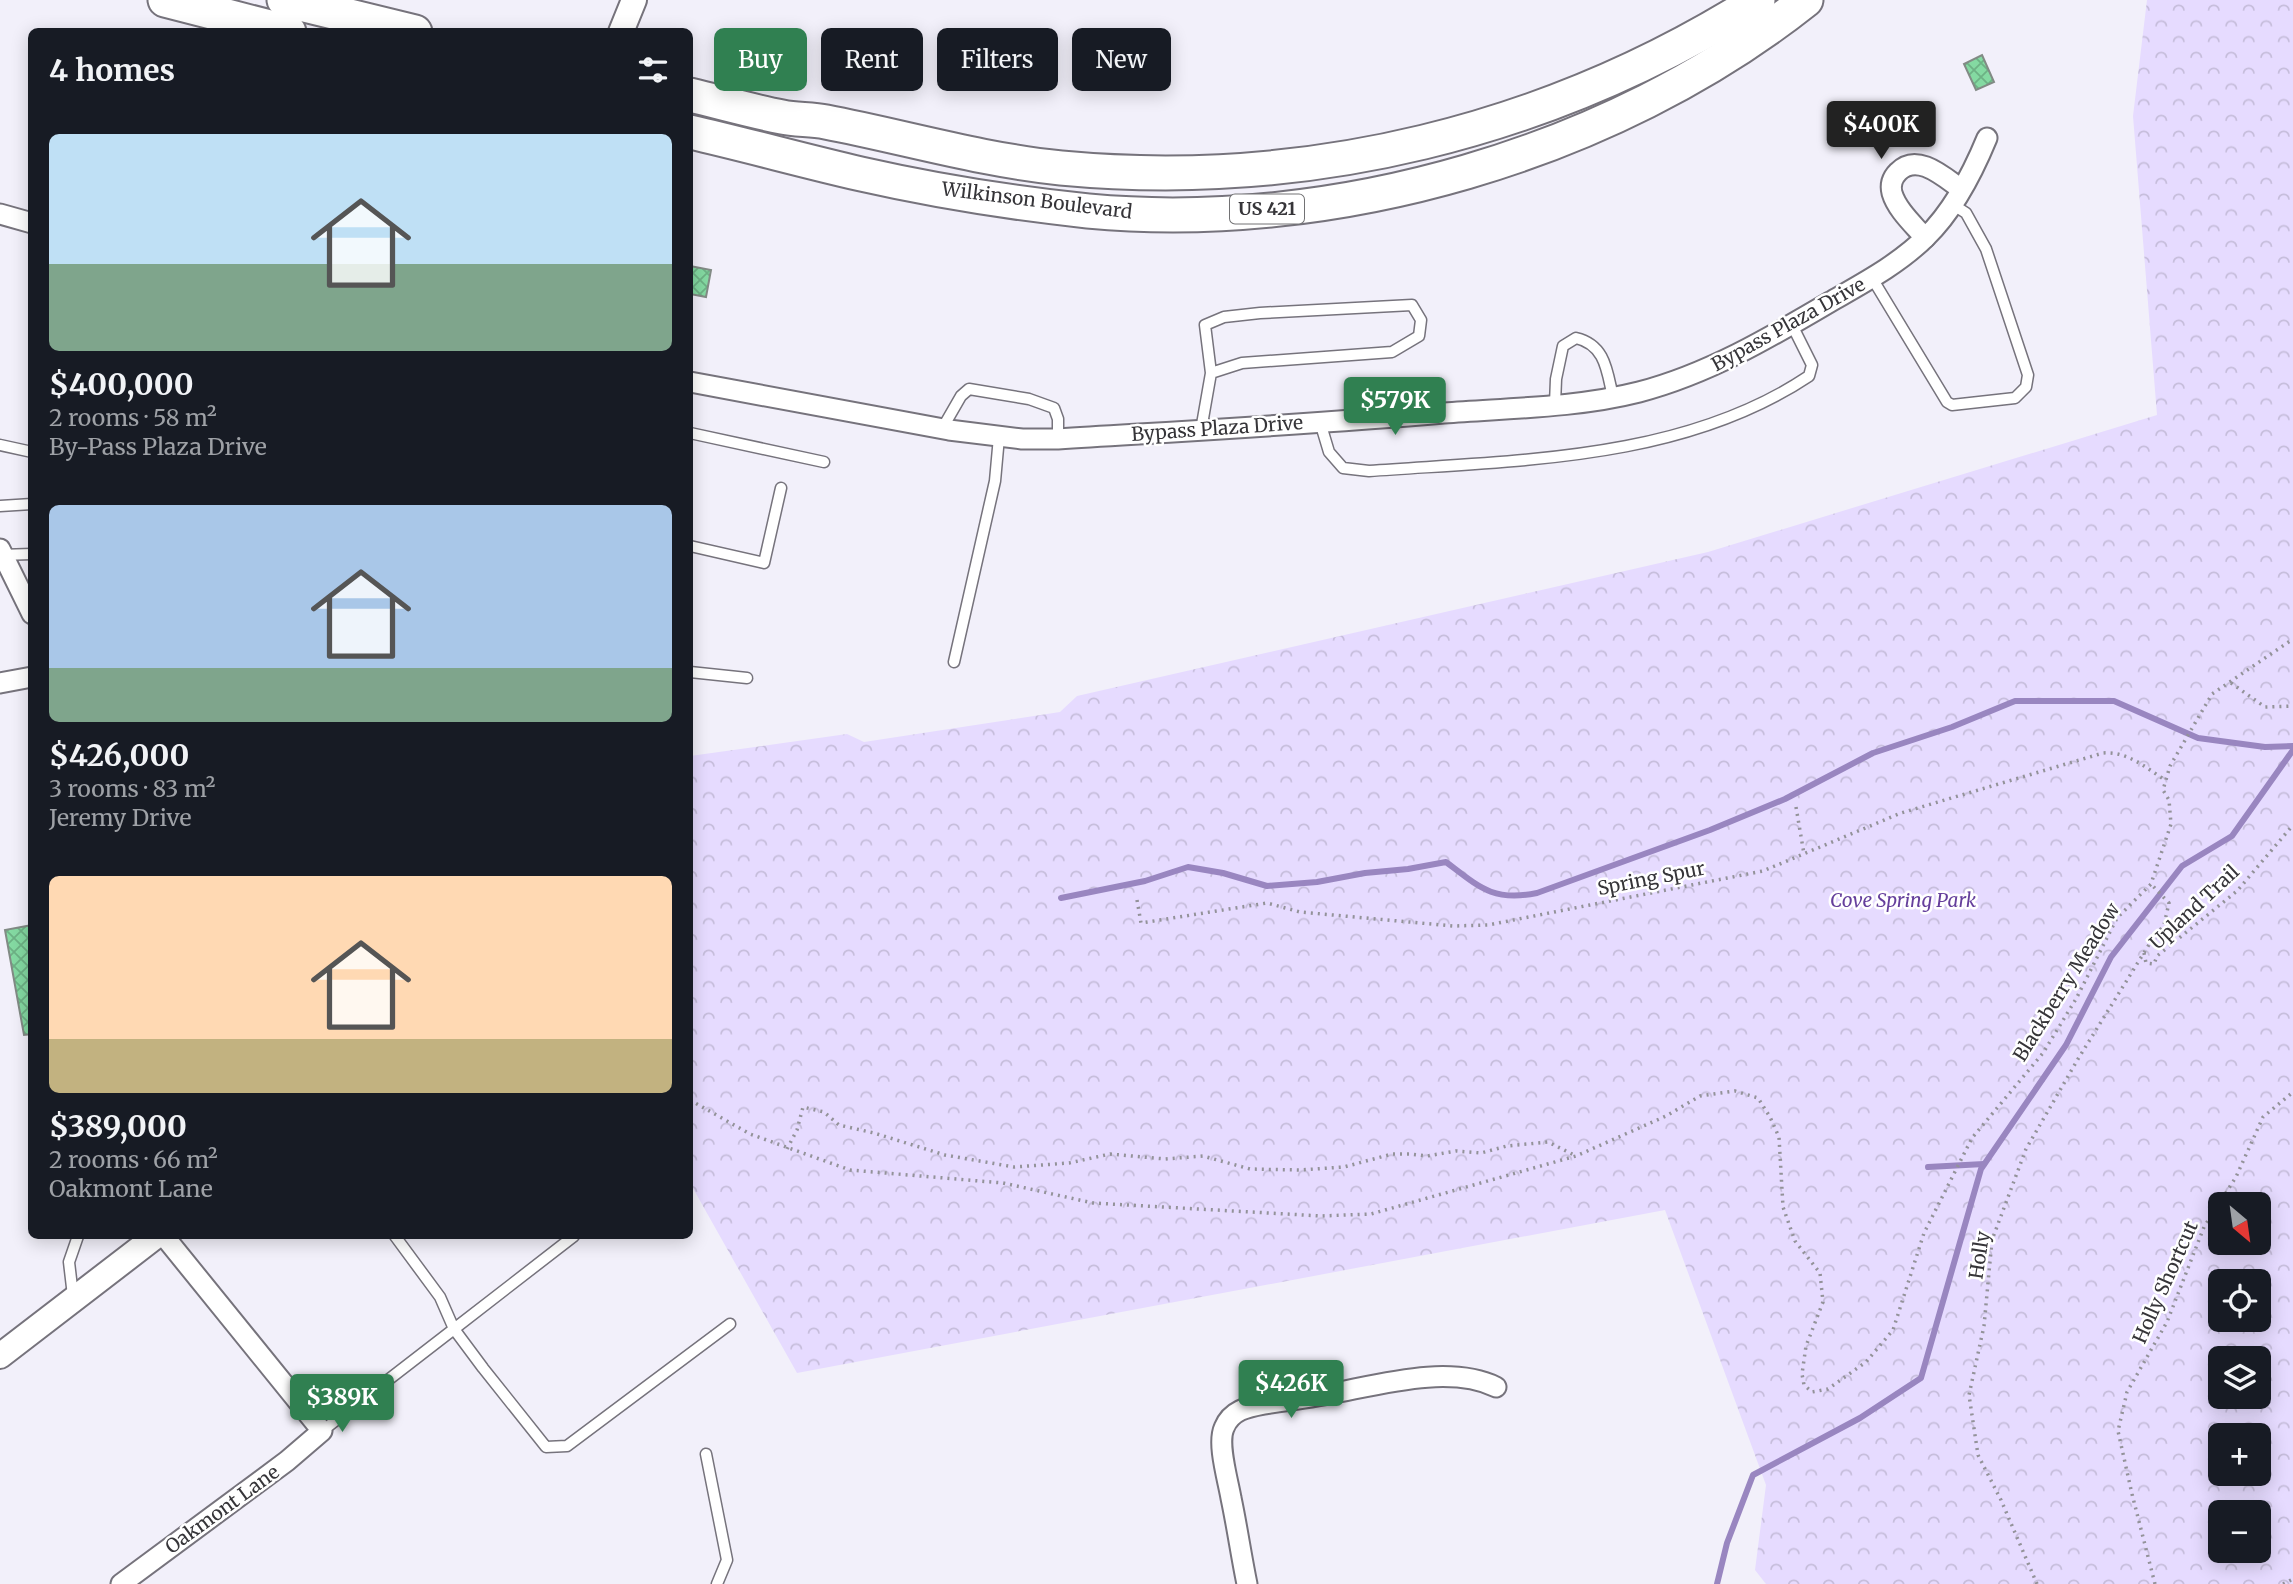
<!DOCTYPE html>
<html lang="en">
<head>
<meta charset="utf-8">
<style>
	:root { --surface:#171b24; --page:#242831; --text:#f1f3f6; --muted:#9ea1a6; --accent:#308051 }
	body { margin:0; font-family:Merriweather,serif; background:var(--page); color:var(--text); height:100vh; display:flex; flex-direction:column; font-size:26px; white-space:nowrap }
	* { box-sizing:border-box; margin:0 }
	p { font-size:23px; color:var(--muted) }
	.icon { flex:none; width:38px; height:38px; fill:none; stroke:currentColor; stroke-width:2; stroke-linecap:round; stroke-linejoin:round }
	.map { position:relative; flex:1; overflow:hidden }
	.panel { position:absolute; left:28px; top:28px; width:665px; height:1211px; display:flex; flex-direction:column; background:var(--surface); border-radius:10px; box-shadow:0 4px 18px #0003 }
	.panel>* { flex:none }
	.hud { position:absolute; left:714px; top:28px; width:665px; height:63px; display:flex; gap:14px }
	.needle { width:46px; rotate:151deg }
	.controls { position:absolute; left:2208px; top:1192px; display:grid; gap:14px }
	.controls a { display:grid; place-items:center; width:63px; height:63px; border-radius:10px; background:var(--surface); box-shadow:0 4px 18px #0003; font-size:35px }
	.price { position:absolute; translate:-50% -60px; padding:0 16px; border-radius:7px; background:var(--accent); color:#fff; font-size:23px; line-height:46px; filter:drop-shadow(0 2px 4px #0008) }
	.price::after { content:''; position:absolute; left:50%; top:42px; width:21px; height:16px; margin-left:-10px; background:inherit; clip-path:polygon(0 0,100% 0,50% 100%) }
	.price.active { background:#222; color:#fff }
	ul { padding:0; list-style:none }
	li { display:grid; align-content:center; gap:14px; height:371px; padding:0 21px }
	li span { display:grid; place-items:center; height:217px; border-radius:10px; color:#555 }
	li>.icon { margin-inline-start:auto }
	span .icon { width:126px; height:126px; fill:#fffc; stroke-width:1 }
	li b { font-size:30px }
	h2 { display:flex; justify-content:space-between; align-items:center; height:84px; padding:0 21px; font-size:30px }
	.pill { padding:0 24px; border-radius:10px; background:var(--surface); box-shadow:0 4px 18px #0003; font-size:24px; line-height:63px }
	.pill.active { background:var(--accent); color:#fff }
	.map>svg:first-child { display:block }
	.park { fill:url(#park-crowns); fill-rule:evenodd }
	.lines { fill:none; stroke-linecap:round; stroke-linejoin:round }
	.stream { stroke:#9986c0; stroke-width:6 }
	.building { fill:url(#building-cross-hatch); stroke:#828b85; stroke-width:2 }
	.service-casing { stroke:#76737c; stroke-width:13 }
	.minor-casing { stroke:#76737c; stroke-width:23 }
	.tertiary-casing { stroke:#76737c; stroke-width:28 }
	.trunk-casing { stroke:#76737c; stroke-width:37 }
	.path { stroke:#939299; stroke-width:3.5; stroke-dasharray:2 5; stroke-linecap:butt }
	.service { stroke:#fff; stroke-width:10 }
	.minor { stroke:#fff; stroke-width:19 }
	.tertiary { stroke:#fff; stroke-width:24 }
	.trunk { stroke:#fff; stroke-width:33 }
	.labels { text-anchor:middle; stroke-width:5; stroke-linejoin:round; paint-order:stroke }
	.shield { fill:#fff; stroke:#727274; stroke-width:2 }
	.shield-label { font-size:18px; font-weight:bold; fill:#363539 }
	.street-label { font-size:19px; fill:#363539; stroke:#fff }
	.park-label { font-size:19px; font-style:italic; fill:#653f9c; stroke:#fff }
</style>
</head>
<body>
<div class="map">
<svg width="2293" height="1584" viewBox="0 0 2293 1584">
	<defs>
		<pattern id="park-crowns" width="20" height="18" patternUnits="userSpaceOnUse" patternTransform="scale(1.75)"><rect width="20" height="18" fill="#e6dbff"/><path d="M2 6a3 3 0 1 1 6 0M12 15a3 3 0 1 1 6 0" fill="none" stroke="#c6bddb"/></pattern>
		<pattern id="building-cross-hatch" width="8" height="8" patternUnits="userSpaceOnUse" patternTransform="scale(1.75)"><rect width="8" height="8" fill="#84daa2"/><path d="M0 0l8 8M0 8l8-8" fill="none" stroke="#6db285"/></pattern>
	</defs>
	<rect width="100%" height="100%" fill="#f2f0fa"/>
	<!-- park -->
	<path class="park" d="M2147 0H2293V1584H1766L1755 1570 1766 1485 1665 1210 797 1373 690 1183V756L847 734 864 742 1060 712 1077 696 1708 552 2157 415 2133 116ZM2221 1204H2259V1242H2221ZM2221 1281H2259V1320H2221ZM2221 1358H2259V1396H2221ZM2221 1435H2259V1474H2221ZM2221 1512H2259V1550H2221Z"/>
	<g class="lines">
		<!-- stream -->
		<g class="stream">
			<path d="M1061 898 1145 881 1188 867 1223 873 1267 886 1317 882 1365 873 1408 869 1446 862C1479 887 1493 902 1537 893L1710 830 1785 799 1873 753 1952 727 2015 701H2114L2198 738 2265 747 2293 746"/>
			<path d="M1928 1167 1984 1164"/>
			<path d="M1717 1584 1727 1543 1753 1475 1860 1418 1921 1378 1981 1169 2066 1045 2111 957 2182 866 2232 836 2293 750"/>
		</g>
	</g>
	<!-- building -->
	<g class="building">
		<path d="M1982 55 1994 82 1976 90 1964 64Z"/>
		<path d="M690 266 711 270 706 297 690 294Z"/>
		<path d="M32 925V1034L24 1035 5 930Z"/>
	</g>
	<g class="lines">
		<defs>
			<g id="service">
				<path d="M1872 278 1947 402 1952 405 2015 398 2026 387 2028 375 1986 249 1966 213 1952 204"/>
				<path d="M1555 404 1556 379 1563 346 1576 338C1606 345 1607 372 1613 397"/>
				<path d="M1320 422 1329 452 1343 468 1369 471C1517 460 1682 461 1809 376L1812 365 1792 325"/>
				<path d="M942 429 961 396 969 389 1029 399 1054 408 1058 419V439"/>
				<path d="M1201 430 1211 373 1242 363 1392 352 1419 336 1421 320 1412 305 1260 313 1224 317 1205 325 1211 373"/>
				<path d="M690 433 824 462"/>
				<path d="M0 445 32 452"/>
				<path d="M0 506 32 504"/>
				<path d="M690 546 764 563 781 488"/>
				<path d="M0 555 32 554"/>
				<path d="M954 662 995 481 999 437"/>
				<path d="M690 672 747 678"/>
				<path d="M395 1236 440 1297 454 1329 574 1236"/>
				<path d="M73 1296 69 1262 78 1236"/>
				<path d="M322 1431 454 1329 483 1368 546 1447 567 1446 730 1324"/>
				<path d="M706 1454 727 1560 717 1584"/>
			</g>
			<g id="minor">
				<path d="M0 214 32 223"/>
				<path d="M1925 238C1914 225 1897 210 1892 193 1890 185 1892 178 1898 172 1917 152 1944 177 1961 189"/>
				<path d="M690 382 949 430 1022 439H1058C1187 431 1316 424 1444 413 1508 408 1576 408 1639 392 1708 374 1769 338 1830 302 1863 283 1899 264 1926 237 1954 210 1973 172 1987 138"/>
				<path d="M0 549 32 614"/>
				<path d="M0 683 32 677"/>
				<path d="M121 1584 287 1461 322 1431 164 1236"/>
				<path d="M1247 1584C1241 1555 1237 1526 1231 1498 1228 1480 1217 1444 1224 1428 1231 1410 1248 1407 1264 1404 1286 1401 1308 1398 1329 1394 1378 1385 1449 1364 1496 1387"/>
			</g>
			<g id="tertiary">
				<path d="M621 32 634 0"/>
				<path d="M0 1356 156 1236"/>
			</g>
			<g id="trunk">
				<path d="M165 0 289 32"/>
				<path d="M284 0 415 32"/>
				<path d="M690 95C720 102 751 111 782 117 796 120 811 119 826 122 904 137 981 160 1061 168 1307 191 1549 132 1758 0"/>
				<path d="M690 132C747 145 804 161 861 174 936 191 1012 203 1088 211 1334 234 1612 154 1806 0"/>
			</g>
		</defs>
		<!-- service casing -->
		<use href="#service" class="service-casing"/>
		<!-- minor casing -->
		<use href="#minor" class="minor-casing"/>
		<!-- tertiary casing -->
		<use href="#tertiary" class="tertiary-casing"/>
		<!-- trunk casing -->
		<use href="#trunk" class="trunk-casing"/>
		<!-- path -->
		<g class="path">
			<path d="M2231 683 2265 707 2293 706"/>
			<path d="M1796 807 1804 854"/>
			<path d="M1137 900 1141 923 1267 903 1300 912 1453 926 1488 925 1763 871 1901 813 2103 753C2127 751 2145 767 2165 780"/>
			<path d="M2144 953 2146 963 2154 964 2157 956 2237 891 2293 825"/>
			<path d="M690 1100 750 1134 850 1170 1003 1183 1093 1203 1321 1216 1371 1214 1576 1156 1666 1116 1700 1096 1735 1091 1758 1098 1770 1117 1779 1137 1783 1207 1795 1241 1820 1273 1823 1302 1806 1346 1802 1374 1804 1385 1812 1392 1828 1389 1866 1362 1893 1330 1924 1233 1972 1138 2043 1053 2076 999 2117 918 2151 884 2171 824 2169 800 2163 790 2170 766 2212 694 2293 639"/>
			<path d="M787 1149 797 1130 803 1107 824 1112 839 1125 874 1133 945 1155 1014 1167 1069 1163 1110 1154 1165 1159 1203 1156 1250 1169 1300 1170 1344 1167 1392 1154H1410L1427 1156 1456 1151 1481 1153 1507 1146 1548 1142 1574 1155"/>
			<path d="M2037 1584 2001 1500 1978 1455 1969 1395 1984 1326 1992 1240 2026 1149 2078 1059 2150 943 2164 925 2169 903 2151 884"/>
			<path d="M2155 1584 2132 1494 2118 1431 2127 1392 2167 1322 2204 1227 2236 1177 2263 1117 2293 1092"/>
			<path d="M2283 1584 2293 1579"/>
		</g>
		<!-- service -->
		<use href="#service" class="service"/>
		<!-- minor -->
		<use href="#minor" class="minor"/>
		<!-- tertiary -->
		<use href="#tertiary" class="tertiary"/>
		<!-- trunk -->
		<use href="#trunk" class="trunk"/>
	</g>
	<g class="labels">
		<!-- shield labels -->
		<rect class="shield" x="1230" y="194.5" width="74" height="29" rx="5"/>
		<g class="shield-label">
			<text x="1267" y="215">US 421</text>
		</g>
		<!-- street labels -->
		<g class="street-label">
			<text transform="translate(1037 200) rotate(7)" y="7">Wilkinson Boulevard</text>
			<text transform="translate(1788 324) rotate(-29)" y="7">Bypass Plaza Drive</text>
			<text transform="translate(1217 428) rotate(-4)" y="7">Bypass Plaza Drive</text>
			<text transform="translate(1651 878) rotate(-11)" y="7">Spring Spur</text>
			<text transform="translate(2194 907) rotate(-43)" y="7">Upland Trail</text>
			<text transform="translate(2066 982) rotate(-58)" y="7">Blackberry Meadow</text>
			<text transform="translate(1979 1255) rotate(-81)" y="7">Holly</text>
			<text transform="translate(2165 1282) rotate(-66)" y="7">Holly Shortcut</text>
			<text transform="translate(222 1509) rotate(-36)" y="7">Oakmont Lane</text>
		</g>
		<!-- park labels -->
		<g class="park-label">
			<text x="1903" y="907">Cove Spring Park</text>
		</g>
	</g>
</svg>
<div class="controls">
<a><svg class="needle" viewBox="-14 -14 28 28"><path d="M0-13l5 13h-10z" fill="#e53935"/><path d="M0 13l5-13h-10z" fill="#9ea1a6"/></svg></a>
<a><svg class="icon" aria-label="locate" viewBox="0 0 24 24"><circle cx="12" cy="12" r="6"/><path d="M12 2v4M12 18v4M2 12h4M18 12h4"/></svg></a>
<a><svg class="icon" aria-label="layers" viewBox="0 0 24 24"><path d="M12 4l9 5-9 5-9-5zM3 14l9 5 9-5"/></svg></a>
<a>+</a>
<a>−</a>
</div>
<b class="price active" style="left:1881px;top:161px">$400K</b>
<b class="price" style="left:1395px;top:437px">$579K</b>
<b class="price" style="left:1291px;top:1420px">$426K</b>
<b class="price" style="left:342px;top:1434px">$389K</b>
<div class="hud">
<a class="pill active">Buy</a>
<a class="pill">Rent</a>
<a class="pill">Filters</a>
<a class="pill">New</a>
</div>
<section class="panel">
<h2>4 homes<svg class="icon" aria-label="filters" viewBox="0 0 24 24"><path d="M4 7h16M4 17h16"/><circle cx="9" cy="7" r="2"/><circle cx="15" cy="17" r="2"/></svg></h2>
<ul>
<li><span style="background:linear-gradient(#bfe0f5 60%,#7fa58c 0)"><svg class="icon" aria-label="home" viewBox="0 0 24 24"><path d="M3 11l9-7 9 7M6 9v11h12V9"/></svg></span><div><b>$400,000</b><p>2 rooms · 58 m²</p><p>By-Pass Plaza Drive</p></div></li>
<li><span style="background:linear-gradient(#a9c7e8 75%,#7fa58c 0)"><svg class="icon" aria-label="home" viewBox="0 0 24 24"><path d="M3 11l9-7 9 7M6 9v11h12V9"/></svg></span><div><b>$426,000</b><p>3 rooms · 83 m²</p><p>Jeremy Drive</p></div></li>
<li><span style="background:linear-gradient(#ffd9b3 75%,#c2b280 0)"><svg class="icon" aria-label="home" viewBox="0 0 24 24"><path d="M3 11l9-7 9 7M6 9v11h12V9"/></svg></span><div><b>$389,000</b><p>2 rooms · 66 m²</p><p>Oakmont Lane</p></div></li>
</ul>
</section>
</div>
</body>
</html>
